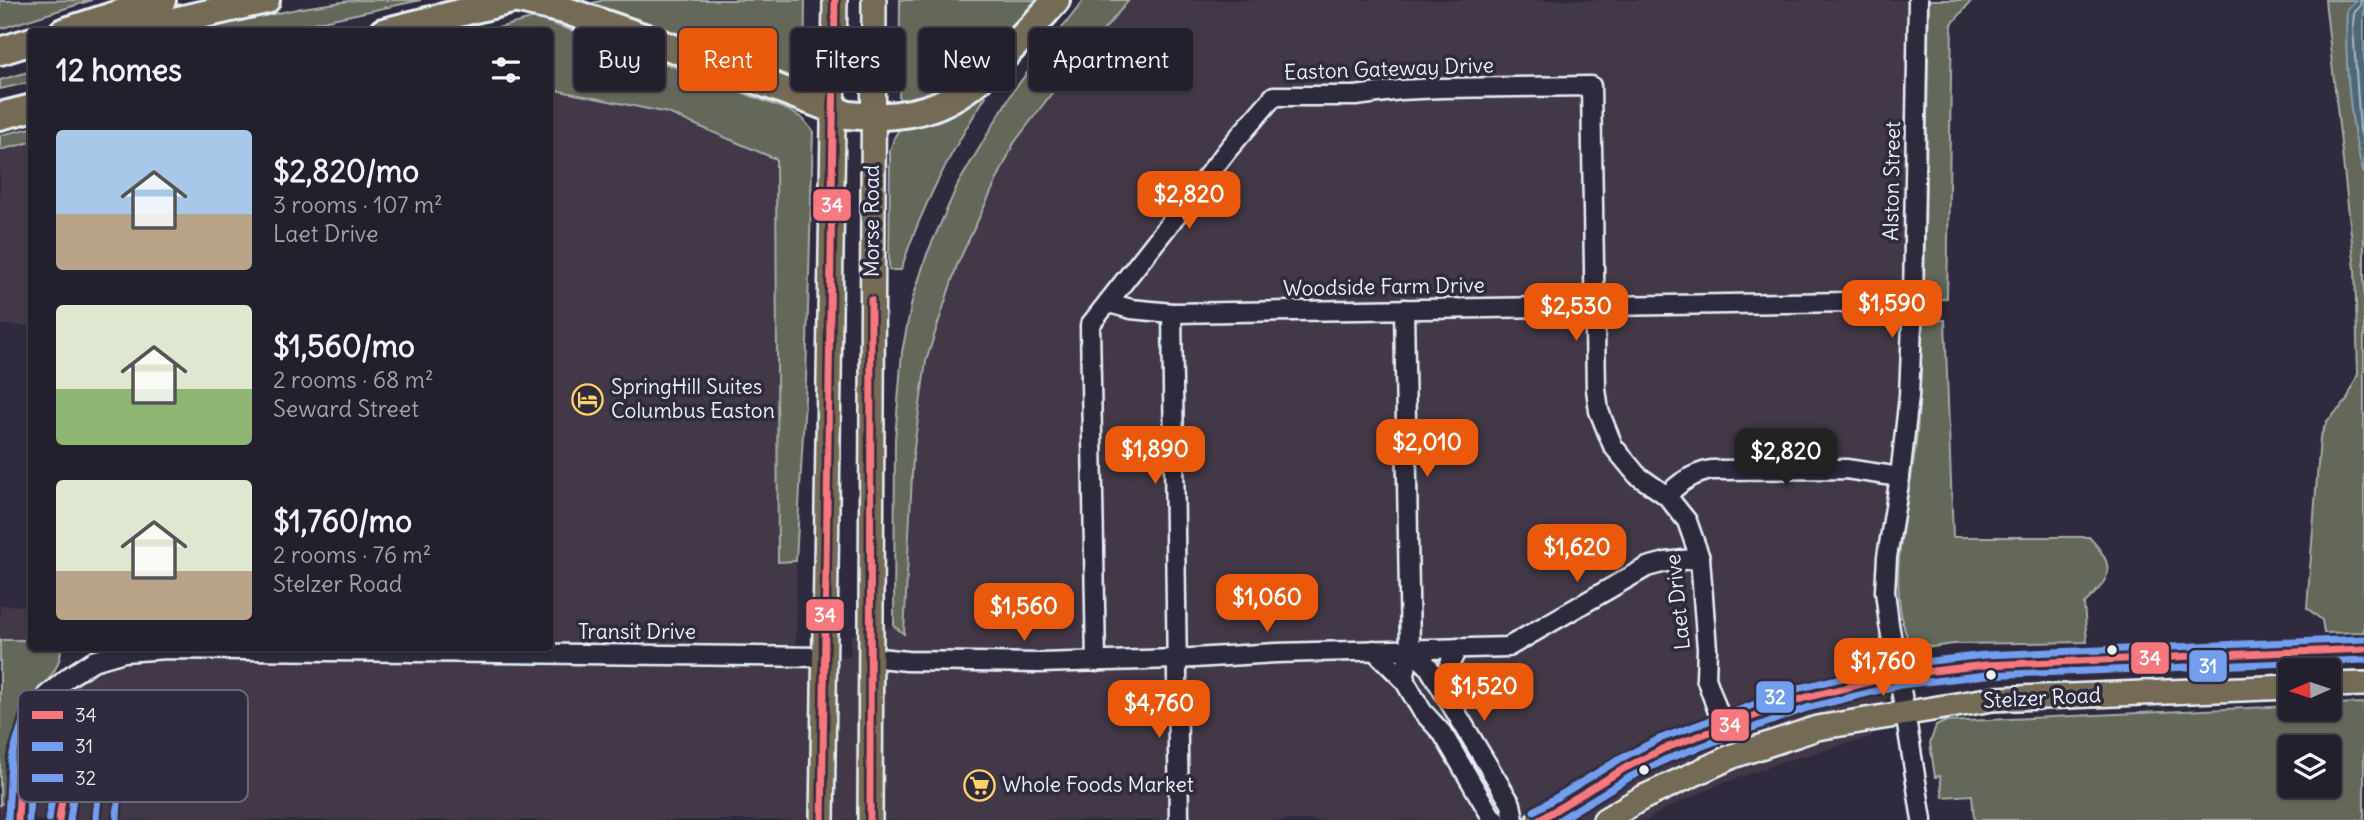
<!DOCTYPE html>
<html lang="en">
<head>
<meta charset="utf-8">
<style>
	:root { --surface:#23202e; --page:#2f2d3a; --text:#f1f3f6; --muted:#a3a3aa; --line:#403e4a; --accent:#ea580c }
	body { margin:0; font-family:Delius,sans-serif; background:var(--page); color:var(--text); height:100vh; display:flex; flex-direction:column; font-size:26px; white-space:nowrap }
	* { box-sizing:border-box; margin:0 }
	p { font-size:23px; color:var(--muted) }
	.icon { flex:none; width:38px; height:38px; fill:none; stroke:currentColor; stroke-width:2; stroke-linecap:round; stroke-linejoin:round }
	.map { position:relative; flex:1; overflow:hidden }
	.drawer { position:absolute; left:28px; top:28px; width:525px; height:623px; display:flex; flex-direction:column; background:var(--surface); border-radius:7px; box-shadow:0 2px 5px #0004,0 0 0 2px var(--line) }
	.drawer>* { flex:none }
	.top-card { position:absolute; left:574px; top:28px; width:665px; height:63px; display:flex; gap:14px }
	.needle { width:46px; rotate:267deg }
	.controls { position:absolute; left:2278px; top:658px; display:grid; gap:14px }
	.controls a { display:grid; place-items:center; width:63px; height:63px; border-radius:7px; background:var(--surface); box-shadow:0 2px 5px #0004,0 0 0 2px var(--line); font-size:35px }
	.price { position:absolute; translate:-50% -60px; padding:0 16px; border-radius:14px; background:var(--accent); color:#fff; font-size:23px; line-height:46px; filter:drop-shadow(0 2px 4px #0008) }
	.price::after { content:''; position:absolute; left:50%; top:42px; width:21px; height:16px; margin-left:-10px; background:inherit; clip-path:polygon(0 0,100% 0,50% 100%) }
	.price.on { background:#222; color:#fff }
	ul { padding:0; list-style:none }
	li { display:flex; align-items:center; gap:21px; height:175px; padding:0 28px }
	li span { display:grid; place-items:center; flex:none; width:196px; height:140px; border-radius:7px; color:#555 }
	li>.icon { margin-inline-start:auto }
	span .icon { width:84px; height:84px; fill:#fffc; stroke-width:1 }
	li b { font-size:30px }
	h2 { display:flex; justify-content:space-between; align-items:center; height:84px; padding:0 28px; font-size:30px }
	.pill { padding:0 24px; border-radius:7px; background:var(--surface); box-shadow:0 2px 5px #0004,0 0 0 2px var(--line); font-size:24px; line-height:63px }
	.pill.on { background:var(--accent); color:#fff }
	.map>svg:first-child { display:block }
	.built { fill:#423946 }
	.green { fill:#63675a; stroke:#a6aca9; stroke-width:2; fill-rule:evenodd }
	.water { fill:#4f6877; stroke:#8c9fab; stroke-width:2 }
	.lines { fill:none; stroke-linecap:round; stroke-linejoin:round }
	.shore { stroke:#abbac4; stroke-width:2 }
	.minor-casing { stroke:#e8f1f8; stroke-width:23 }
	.major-casing { stroke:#e8f1f8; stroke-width:28 }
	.highway-casing { stroke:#e8f1f8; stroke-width:32 }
	.minor { stroke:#2f2a3d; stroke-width:18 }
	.major { stroke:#756a55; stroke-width:23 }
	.highway { stroke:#756a55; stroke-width:26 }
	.bus-1-casing { stroke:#2f2a3d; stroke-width:12 }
	.bus-2-casing { stroke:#2f2a3d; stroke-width:12 }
	.bus-3-casing { stroke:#2f2a3d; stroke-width:12 }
	.bus-1 { stroke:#f7777e; stroke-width:7 }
	.bus-2 { stroke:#739eef; stroke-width:7 }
	.bus-3 { stroke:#739eef; stroke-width:7 }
	.bus-dot { fill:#e8f1f8; stroke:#2f2a3d; stroke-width:2.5 }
	.labels { text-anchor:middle; stroke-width:7; stroke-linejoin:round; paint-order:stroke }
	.street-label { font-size:21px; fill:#e8f1f8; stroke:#2f2a3d }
	.poi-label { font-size:21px; fill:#e8f1f8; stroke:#2f2a3d; text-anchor:start }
	.key { fill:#2f2a3d; stroke:#666675; stroke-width:2 }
	.key-label { font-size:19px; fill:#e8f1f8 }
	.line-badge { stroke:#2f2a3d; stroke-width:2.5 }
	.badge-label { font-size:19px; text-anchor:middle; font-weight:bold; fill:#fff }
</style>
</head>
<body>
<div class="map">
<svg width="2364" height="820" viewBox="0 0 2364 820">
	<rect width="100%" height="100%" fill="#2f2a3d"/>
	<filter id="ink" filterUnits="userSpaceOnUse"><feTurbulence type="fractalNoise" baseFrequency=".0143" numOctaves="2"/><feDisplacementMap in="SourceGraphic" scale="14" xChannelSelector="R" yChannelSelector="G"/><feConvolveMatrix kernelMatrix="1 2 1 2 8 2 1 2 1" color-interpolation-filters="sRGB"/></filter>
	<g filter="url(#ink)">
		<!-- built -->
		<g class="built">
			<path d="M1129 0H1929L1923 320 1916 440 1897 573 1899 603 1903 627 1909 643 1871 737 1782 762 1721 784 1671 806 1647 820H0V805L5 800 12 743 21 715 37 692 54 673 80 658 107 648H550V89L668 113 776 159 778 562 796 561V655L850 657 851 634 894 626 904 633 913 455 926 361 957 265 1014 143 1061 81Z"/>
			<path d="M31 142V326L0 325V150Z"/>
			<path d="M0 605 31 606V640H0Z"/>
		</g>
		<!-- green -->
		<g class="green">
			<path d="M92 0 0 29V1Z"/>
			<path d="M356 0H421L276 31H193L302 8Z"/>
			<path d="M603 0H805L804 82 654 24 625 20 586 5Z"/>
			<path d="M900 0H1042C999 47 962 87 899 105Z"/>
			<path d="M1084 0H1129L1061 81 1014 143 957 265 926 361 913 455 904 634 894 626 895 439 902 352 912 301 927 254 958 184 1013 91Z"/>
			<path d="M1929 0H1972L1952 24 1947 298 1940 300 1924 297Z"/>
			<path d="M2325 0H2358L2362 167 2364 174V632L2324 633 2322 620 2307 608 2320 438 2327 421 2346 402 2358 374 2355 269Z"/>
			<path d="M535 18 627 49 788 110 802 118 813 131 806 380 796 561 778 562 776 159 668 113 550 89V32L486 31Z"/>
			<path d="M31 71V82L0 89V80Z"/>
			<path d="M980 92 986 96C951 151 921 207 901 270H889L890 151 894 138 900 128Z"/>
			<path d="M31 128V142L0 150V135Z"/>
			<path d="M1923 320H1945L1953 537H2089C2116 566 2113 577 2084 604L2087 642 1954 644 1932 647 1915 640 1909 643C1884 579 1909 508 1916 443 1920 402 1921 361 1923 320Z"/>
			<path d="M0 640H31L32 648H61C61 675 34 691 22 713 8 739 9 772 5 801L0 805Z"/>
			<path d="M2364 703V820H1974L1972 795 1943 797 1940 776 1935 777 1930 743 1936 726 1944 722 2291 706V709H2329V704ZM2291 747H2329V786H2291Z"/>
		</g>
		<!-- water -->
		<path class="water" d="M2357 0H2364V174C2350 129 2344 56 2347 9Z"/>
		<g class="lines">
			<!-- shore -->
			<path class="shore" d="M2361 0 2360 6 2354 13 2353 27 2360 129 2364 146"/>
			<defs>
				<g id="minor">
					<path d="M1918 0 1913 301 1909 396 1900 477 1887 557 1885 591 1889 624 1905 712 1922 820"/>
					<path d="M1109 303 1131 309 1172 313 1913 301"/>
					<path d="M1404 309 1410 649 1404 680"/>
					<path d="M1172 313 1179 820"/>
					<path d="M1667 496C1679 482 1692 474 1711 470L1846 469 1900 477"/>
					<path d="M1410 649 1428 666 1511 804 1514 820"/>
					<path d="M1374 650 1404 680 1422 711 1443 734 1491 816 1496 820"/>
					<path d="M870 657 907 661 1039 663 1177 659 1276 653 1508 647 1647 567 1666 562 1700 558"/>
					<path d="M1096 662 1090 325 1230 147 1274 96H1356L1400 90 1441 88 1591 86 1596 389 1599 411 1613 446 1637 475 1667 496 1687 521 1700 558 1707 649 1706 678 1723 726"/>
					<path d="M1449 697C1445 675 1446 668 1458 648"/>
					<path d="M18 820 21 761 36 715 47 695 70 676 93 661 124 652 167 649 824 657"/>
				</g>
				<g id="major">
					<path d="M2329 685 2364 684"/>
					<path d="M822 820 835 0"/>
					<path d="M870 820 874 0"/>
					<path d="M1539 820 1625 768 1663 749 1804 698 1898 675 1985 665 2364 649"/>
					<path d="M1605 820 1642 798 1733 756 1817 728 1993 699 2291 687"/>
				</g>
				<g id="highway">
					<path d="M519 0 564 10 646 38 848 115C924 122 961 102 1012 48 1027 32 1042 17 1056 0"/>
					<path d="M63 32 162 0"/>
					<path d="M126 32 266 0"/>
					<path d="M383 32 512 0"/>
					<path d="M0 51 32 41"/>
					<path d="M0 116 32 108"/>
				</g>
			</defs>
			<!-- minor casing -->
			<use href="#minor" class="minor-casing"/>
			<!-- major casing -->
			<use href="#major" class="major-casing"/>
			<!-- highway casing -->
			<use href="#highway" class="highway-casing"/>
			<!-- minor -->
			<use href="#minor" class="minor"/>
			<!-- major -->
			<use href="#major" class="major"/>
			<!-- highway -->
			<use href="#highway" class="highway"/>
			<defs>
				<g id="bus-1">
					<path d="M18 820 21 761 36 715"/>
					<path d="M59 820 65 779 80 741"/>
					<path d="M822 820 835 0"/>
					<path d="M870 820 871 300"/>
					<path d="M1539 820 1625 768 1663 749 1804 698 1898 675 1985 665 2364 649"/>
				</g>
				<g id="bus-2">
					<path d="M29 820 31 763 42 730C58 739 90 750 97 769 102 783 96 805 96 820"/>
					<path d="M70 820 75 782 90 745"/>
					<path d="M1559 820 1630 777 1667 759 1807 708 1900 685 1986 675 2364 660"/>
				</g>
				<g id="bus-3">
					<path d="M1534 811 1620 759 1659 739 1800 688 1896 665 1985 655 2364 639"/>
					<path d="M8 819 11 760 26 711 30 706 36 705C60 712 111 740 117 765 122 782 117 803 117 820"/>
					<path d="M49 819 55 777 70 737"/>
				</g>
			</defs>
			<!-- bus-1 casing -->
			<use href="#bus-1" class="bus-1-casing"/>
			<!-- bus-2 casing -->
			<use href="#bus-2" class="bus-2-casing"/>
			<!-- bus-3 casing -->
			<use href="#bus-3" class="bus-3-casing"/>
			<!-- bus-1 -->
			<use href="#bus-1" class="bus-1"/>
			<!-- bus-2 -->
			<use href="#bus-2" class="bus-2"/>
			<!-- bus-3 -->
			<use href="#bus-3" class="bus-3"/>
		</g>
	</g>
	<!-- icons -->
	<defs>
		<symbol id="hotel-ring" viewBox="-11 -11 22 22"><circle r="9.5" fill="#2f2a3d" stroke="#ffd166" stroke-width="1.5"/><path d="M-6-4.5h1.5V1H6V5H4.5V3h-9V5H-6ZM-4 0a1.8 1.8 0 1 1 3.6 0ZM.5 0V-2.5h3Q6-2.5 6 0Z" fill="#ffd166"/></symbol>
		<symbol id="supermarket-ring" viewBox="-11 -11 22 22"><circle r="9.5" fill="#2f2a3d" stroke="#ffd166" stroke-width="1.5"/><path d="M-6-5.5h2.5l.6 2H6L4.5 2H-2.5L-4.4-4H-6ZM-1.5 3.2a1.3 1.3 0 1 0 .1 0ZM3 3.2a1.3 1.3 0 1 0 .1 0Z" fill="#ffd166"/></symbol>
	</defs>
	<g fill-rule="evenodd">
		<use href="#hotel-ring" x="570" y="382" width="35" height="35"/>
		<use href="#supermarket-ring" x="962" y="768" width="35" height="35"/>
	</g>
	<!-- markers -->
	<g class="bus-dot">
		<circle cx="2112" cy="650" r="6"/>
		<circle cx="1991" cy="675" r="6"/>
		<circle cx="1644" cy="770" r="6"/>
	</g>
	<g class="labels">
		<!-- street labels -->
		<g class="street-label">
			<text transform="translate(1389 69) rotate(-2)" y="7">Easton Gateway Drive</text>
			<text transform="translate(1892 181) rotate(-89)" y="7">Alston Street</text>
			<text transform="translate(872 221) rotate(-90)" y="7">Morse Road</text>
			<text transform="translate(1384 287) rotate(-1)" y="7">Woodside Farm Drive</text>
			<text transform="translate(1678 602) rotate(-96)" y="7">Laet Drive</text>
			<text x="637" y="639">Transit Drive</text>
			<text transform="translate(2042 698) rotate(-3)" y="7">Stelzer Road</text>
		</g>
		<!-- poi labels -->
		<g class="poi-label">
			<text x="611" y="394">SpringHill Suites<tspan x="611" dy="24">Columbus Easton</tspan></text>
			<text x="1002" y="792">Whole Foods Market</text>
		</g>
	</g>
	<!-- legend -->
	<rect x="18" y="690" width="230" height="112" rx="10" class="key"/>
	<rect x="32" y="711" width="31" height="8" fill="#f7777e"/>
	<rect x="32" y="742" width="31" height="9" fill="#739eef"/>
	<rect x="32" y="774" width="31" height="8" fill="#739eef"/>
	<g class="key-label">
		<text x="75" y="722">34</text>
		<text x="75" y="753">31</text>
		<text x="75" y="785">32</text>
	</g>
	<g class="line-badge">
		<rect x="812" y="188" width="40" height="34" rx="7" fill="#f7777e"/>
		<rect x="805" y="598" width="40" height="34" rx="7" fill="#f7777e"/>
		<rect x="2130" y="641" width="40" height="34" rx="7" fill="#f7777e"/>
		<rect x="2188" y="649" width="40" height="34" rx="7" fill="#739eef"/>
		<rect x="1755" y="680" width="40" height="34" rx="7" fill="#739eef"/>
		<rect x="1710" y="708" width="40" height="34" rx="7" fill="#f7777e"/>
	</g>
	<g class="badge-label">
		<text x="832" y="212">34</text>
		<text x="825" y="622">34</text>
		<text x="2150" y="665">34</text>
		<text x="2208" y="673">31</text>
		<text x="1775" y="704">32</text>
		<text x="1730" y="732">34</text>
	</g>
</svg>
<div class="controls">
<a><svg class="needle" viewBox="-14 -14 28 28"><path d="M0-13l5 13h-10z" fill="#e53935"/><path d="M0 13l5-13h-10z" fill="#a3a3aa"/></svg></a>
<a><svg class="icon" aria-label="layers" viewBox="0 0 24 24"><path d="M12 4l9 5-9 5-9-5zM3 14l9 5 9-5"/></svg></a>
</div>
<b class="price" style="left:1189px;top:231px">$2,820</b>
<b class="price" style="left:1892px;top:340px">$1,590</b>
<b class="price" style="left:1576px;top:343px">$2,530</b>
<b class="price" style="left:1427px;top:479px">$2,010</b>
<b class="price" style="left:1155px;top:486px">$1,890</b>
<b class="price on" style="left:1786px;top:488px">$2,820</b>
<b class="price" style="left:1577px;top:584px">$1,620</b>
<b class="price" style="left:1267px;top:634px">$1,060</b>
<b class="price" style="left:1024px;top:643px">$1,560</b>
<b class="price" style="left:1883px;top:698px">$1,760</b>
<b class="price" style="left:1484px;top:723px">$1,520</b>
<b class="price" style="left:1159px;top:740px">$4,760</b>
<div class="top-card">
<a class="pill">Buy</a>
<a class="pill on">Rent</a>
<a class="pill">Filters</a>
<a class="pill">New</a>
<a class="pill">Apartment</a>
</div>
<section class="drawer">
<h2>12 homes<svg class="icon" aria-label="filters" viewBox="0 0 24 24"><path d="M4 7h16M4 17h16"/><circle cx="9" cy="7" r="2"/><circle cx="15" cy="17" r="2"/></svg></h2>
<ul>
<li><span style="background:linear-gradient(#a9c7e8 60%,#b9a48a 0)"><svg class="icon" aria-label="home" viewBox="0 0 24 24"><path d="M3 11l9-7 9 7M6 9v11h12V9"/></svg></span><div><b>$2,820/mo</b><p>3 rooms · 107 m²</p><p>Laet Drive</p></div></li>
<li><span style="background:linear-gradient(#dfe7d0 60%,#8fb573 0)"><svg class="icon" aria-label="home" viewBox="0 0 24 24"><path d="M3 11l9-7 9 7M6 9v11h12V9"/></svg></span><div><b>$1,560/mo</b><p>2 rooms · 68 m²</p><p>Seward Street</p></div></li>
<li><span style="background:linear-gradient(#dfe7d0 65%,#b9a48a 0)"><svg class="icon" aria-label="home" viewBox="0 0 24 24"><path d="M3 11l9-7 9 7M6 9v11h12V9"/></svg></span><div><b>$1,760/mo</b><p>2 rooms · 76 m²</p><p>Stelzer Road</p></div></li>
</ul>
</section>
</div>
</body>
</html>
